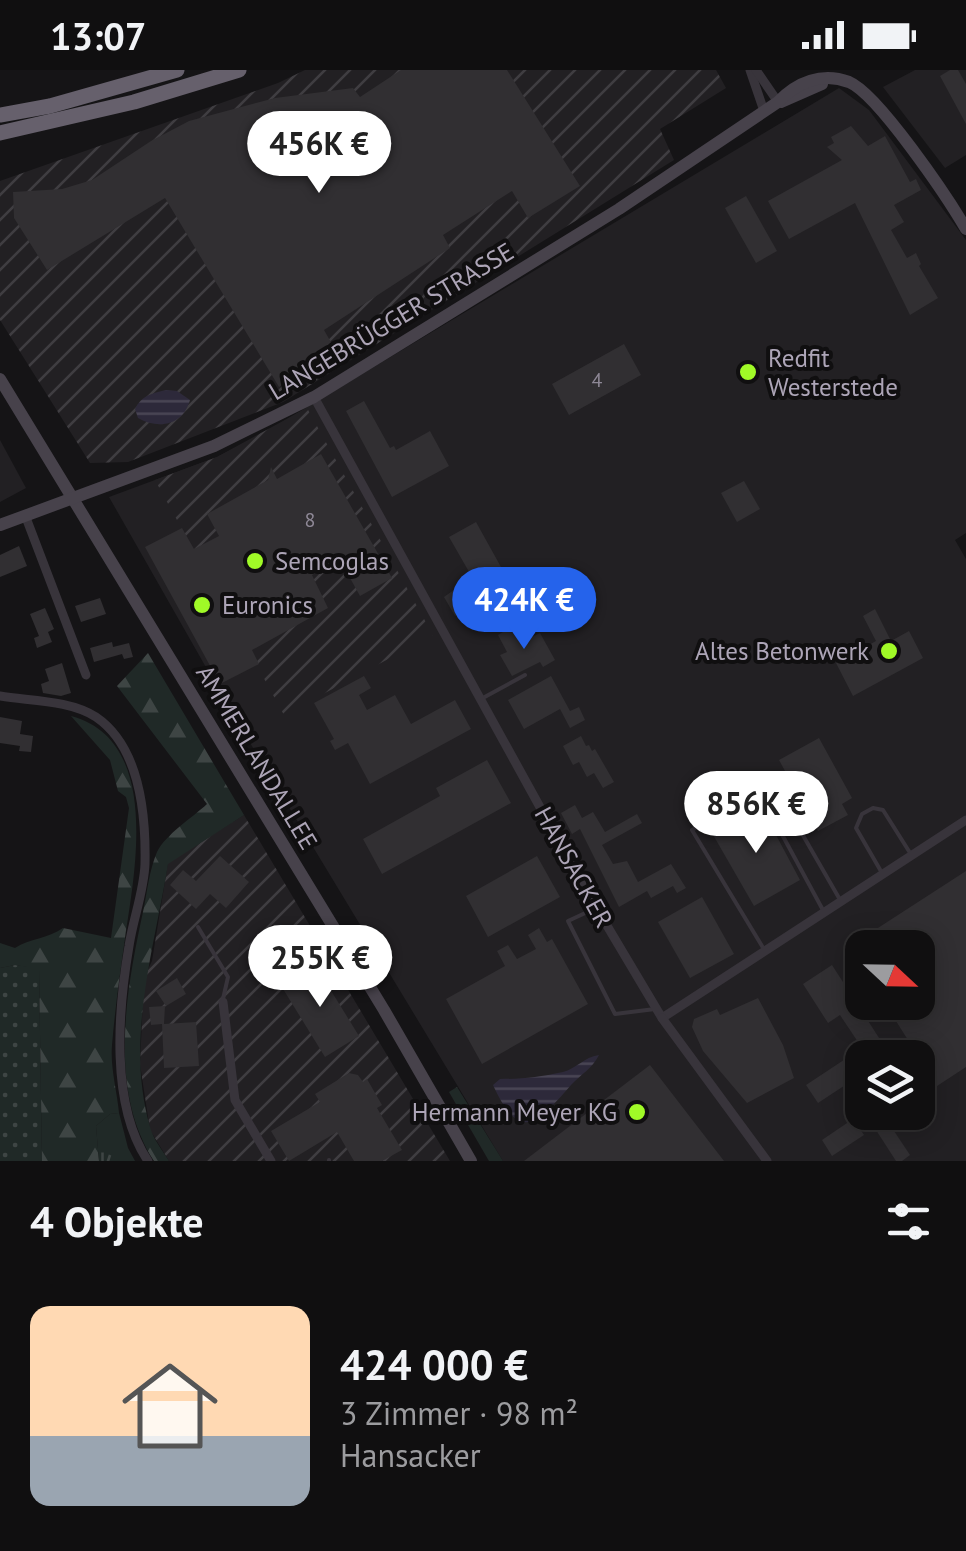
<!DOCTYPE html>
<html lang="de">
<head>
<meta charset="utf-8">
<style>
	:root { --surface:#100f10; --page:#191819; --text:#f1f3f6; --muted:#9c9c9f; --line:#302f30; --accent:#2563eb }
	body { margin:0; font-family:"PT Sans",sans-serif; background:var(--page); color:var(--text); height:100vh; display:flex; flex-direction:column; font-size:38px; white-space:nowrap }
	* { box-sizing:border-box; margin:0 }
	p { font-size:32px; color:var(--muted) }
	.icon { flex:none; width:55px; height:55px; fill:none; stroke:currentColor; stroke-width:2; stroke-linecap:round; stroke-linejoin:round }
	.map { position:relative; height:1091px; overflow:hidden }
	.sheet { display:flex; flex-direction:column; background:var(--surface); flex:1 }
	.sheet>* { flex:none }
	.needle { width:65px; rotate:112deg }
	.controls { position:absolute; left:845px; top:860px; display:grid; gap:20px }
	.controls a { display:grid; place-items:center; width:90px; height:90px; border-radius:20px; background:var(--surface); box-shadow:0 5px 25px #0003,0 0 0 2px var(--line); font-size:50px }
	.price { position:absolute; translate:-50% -85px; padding:0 22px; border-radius:35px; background:#fff; color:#222; font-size:32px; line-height:65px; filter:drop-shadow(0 2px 5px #0008) }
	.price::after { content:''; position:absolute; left:50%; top:60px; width:30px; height:22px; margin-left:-15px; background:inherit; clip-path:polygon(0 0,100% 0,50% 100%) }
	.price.on { background:var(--accent); color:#fff }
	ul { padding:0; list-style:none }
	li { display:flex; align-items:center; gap:30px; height:250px; padding:0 30px }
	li+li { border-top:2px solid var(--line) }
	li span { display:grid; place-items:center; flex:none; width:280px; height:200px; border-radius:20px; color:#555 }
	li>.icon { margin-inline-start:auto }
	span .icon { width:120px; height:120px; fill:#fffc; stroke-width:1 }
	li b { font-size:42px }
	h2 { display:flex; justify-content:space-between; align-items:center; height:120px; padding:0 30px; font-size:42px }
	.status { display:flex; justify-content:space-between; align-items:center; height:70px; padding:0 50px; background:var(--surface); direction:ltr }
	.status svg { height:28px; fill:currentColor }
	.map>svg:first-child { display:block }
	.built { fill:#222023; fill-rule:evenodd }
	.industrial { fill:url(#industrial-furrows) }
	.grass { fill:url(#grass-dots) }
	.forest { fill:url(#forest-firs) }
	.park { fill:url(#park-tufts) }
	.water { fill:url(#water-rules) }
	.building { fill:#312f32 }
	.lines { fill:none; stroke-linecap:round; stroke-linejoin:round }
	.lane { stroke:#38343b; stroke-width:4 }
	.street { stroke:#38343b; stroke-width:9 }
	.secondary { stroke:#47424b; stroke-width:12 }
	.highway { stroke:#66606c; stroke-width:15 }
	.poi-dot { fill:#a0fa27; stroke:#100f10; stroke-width:4 }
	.labels { text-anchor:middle; stroke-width:8; stroke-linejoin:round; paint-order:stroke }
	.number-label { font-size:20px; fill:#8e8896 }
	.street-label { font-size:25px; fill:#ada5b7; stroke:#100f10 }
	.poi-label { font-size:25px; fill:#ada5b7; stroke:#100f10; text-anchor:start }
</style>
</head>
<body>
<div class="status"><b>13:07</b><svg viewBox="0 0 49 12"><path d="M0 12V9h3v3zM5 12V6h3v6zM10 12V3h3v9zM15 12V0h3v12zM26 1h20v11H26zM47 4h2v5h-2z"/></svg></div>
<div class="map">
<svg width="966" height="1091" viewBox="0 0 966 1091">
	<defs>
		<pattern id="industrial-furrows" width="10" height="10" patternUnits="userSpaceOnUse" patternTransform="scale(2.5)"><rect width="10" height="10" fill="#222023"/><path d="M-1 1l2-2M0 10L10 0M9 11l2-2" fill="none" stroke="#3f3d41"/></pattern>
		<pattern id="grass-dots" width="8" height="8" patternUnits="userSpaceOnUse" patternTransform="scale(2.5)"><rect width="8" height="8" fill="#202927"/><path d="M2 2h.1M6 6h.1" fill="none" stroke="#3e4544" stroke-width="1.8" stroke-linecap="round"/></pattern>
		<pattern id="forest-firs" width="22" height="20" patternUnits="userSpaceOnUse" patternTransform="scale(2.5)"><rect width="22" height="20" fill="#202927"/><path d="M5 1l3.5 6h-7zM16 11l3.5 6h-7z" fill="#3e4544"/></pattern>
		<pattern id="park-tufts" width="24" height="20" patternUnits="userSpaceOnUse" patternTransform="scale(2.5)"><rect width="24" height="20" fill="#202927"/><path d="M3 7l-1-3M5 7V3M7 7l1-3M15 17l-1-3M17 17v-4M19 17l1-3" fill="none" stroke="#3e4544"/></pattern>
		<pattern id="water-rules" width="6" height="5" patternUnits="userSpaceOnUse" patternTransform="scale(2.5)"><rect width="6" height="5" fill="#2d293a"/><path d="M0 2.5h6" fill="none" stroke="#494554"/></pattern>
	</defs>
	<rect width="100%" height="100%" fill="#151416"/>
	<!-- built -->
	<g class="built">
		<path d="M915 0H966V85L945 98 883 17Z"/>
		<path d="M839 18 869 40 966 170V463L955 470 966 489V1091H503L232 643 109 427 217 387 267 361ZM862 878H918V932H862ZM862 988H918V1042H862Z"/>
		<path d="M0 370 26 418 0 432Z"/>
	</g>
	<!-- industrial -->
	<g class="industrial">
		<path d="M305 0H716L726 18 660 59 674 90 283 332 128 392 90 393 0 250V111L278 13Z"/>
		<path d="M307 338 433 565 284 645 155 410 217 387Z"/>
		<path d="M244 745 450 1091H169L150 1060 140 994 144 908 152 891 168 793Z"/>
	</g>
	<!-- grass -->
	<path class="grass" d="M15 895 39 898 42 1091H0V898Z"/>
	<!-- forest -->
	<g class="forest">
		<path d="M148 583 244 745 168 794C154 880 125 970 150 1057 153 1069 163 1081 169 1091H154C108 1021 126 920 143 842 147 823 149 801 157 782 166 764 192 748 207 734L117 616Z"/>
		<path d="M71 646C161 670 135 801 125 868 120 903 115 939 112 975 110 997 117 1021 119 1043L110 1044 96 1056 99 1091H42L39 899 15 895 0 898V873L15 878C30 868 48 869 63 858L111 868 129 738 126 727 118 721 110 690Z"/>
		<path d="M457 1017 503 1091H489L449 1022Z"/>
	</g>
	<!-- park -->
	<path class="park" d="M119 1043 128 1078 135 1091H99L96 1056 110 1044Z"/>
	<!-- water -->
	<g class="water">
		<path d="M166 320 177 321 190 330C183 355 159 360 138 348L135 339C141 326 152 323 166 320Z"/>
		<path d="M599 985C592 999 581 1004 571 1015 537 1054 520 1074 493 1015L500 1009C524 1009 539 1007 563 1002 576 999 584 987 599 985Z"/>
	</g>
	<!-- building -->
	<g class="building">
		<path d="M401 0H507L580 116 528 148 512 121 443 165 450 178 324 260 336 281 279 317 165 128 47 200 14 148 13 122 62 119 92 110 151 71 189 51 275 28 353 18 360 27Z"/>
		<path d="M950 0H958L966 14V54L940 6Z"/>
		<path d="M851 56 868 76 885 66 910 112 916 109 921 120 894 135 904 152 891 160 907 188 916 183 921 194 919 196 938 228 910 245 855 133 789 169 768 131 842 90 827 77 834 73 831 67Z"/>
		<path d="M746 126 777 181 756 193 725 138Z"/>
		<path d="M624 274 641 305 569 345 552 314Z"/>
		<path d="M364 331 390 378 394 376 396 380 430 361 449 396 392 427 346 341Z"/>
		<path d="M321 384 392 508 360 526 340 490 312 505 328 538 252 580 259 594 220 614 145 477 182 458 194 479 219 466 207 444 268 410 271 397 277 409Z"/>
		<path d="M744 411 760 439 737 452 721 423Z"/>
		<path d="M476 452 511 515 455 546 444 527 472 507 449 467Z"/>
		<path d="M19 476 27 496 0 507V485Z"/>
		<path d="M100 528 106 544 81 552 75 536Z"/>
		<path d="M45 538 54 559 48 562 52 572 37 578 34 568 39 566 30 544Z"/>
		<path d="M875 539 891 571 909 561 923 588 853 626 836 593 876 571 863 546Z"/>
		<path d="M513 556 522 572 540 563 555 590 543 597 540 592 512 606 500 585 507 582 498 565Z"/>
		<path d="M112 572 113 577 129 573 133 587 124 589 122 584 94 592 90 578Z"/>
		<path d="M62 593 71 623 61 626 43 623 41 614 49 611 45 599Z"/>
		<path d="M364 606 371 618 359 625 367 640 395 625 411 654 455 630 471 659 370 714 348 673 335 680 330 671 334 669 314 633Z"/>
		<path d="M551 606 570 641 579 637 585 650 570 658 560 639 524 659 508 630Z"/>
		<path d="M0 647 22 651 20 664 33 666 31 682 19 681 20 676 0 673Z"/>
		<path d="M581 666 586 676 589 675 592 681 595 679 614 712 603 718 594 703 587 707 579 692 573 695 563 676Z"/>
		<path d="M819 668 852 728 842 734 848 745 818 761 779 690Z"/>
		<path d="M487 690 511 733 382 804 363 769 440 726 436 718Z"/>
		<path d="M575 735 582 748 593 742 605 762 637 744 642 753 602 775 613 794 627 791 638 812 671 794 686 818 677 823 673 816 651 828 647 821 619 837 580 759 572 764 561 743Z"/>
		<path d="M760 735 800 810 754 836 712 763Z"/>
		<path d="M220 786 249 812 226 838 210 824 196 839 170 815 183 800 196 811Z"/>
		<path d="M537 786 560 827 488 867 466 826Z"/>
		<path d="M966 801V997L937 1016 884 932H918V878H862V900L847 878Z"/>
		<path d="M702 827 734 884 690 908 658 852Z"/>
		<path d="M539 858 547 872 552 869 588 934 482 994 446 929 505 896 497 881 508 875 517 889 536 879 528 865Z"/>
		<path d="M314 893 359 966 325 987 280 914Z"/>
		<path d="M832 895 892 988H862V1004L818 1033 806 1015 862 978 840 945 828 953 803 914Z"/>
		<path d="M177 908 186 924 166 936 156 921Z"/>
		<path d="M758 928 783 975 794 1008 747 1033 703 981 692 957 694 949 717 939 720 945Z"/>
		<path d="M165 936 164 954 196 952 199 996 164 998 162 954 151 955 149 937Z"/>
		<path d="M650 995 724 1091H524Z"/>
		<path d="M349 1003 358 1005 363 1012 367 1009 382 1035 377 1038 402 1080 382 1091H354L337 1062 289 1091 271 1061 320 1032 315 1024Z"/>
		<path d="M853 1049 864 1065 832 1086 822 1070Z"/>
		<path d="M888 1052 910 1085 902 1091H896L876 1060Z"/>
	</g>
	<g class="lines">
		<!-- lane -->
		<g class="lane">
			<path d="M481 629 525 605"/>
			<path d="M793 748 839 828"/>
			<path d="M882 803 856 758 862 744 873 738 883 740 912 786"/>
			<path d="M596 838 568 851 615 944 655 939"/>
			<path d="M198 857 228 907 223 929"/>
			<path d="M765 881 692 760 759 722 824 842"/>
			<path d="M329 1090V1091"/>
		</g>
		<!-- street -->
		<g class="street">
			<path d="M750 0 764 41"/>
			<path d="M756 0 778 32"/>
			<path d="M314 327 584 817 662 948 966 750"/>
			<path d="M25 445 86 605"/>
			<path d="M0 626C30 631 70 630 96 647 140 677 146 745 145 794 144 821 133 849 129 876 118 940 110 1035 148 1091"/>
			<path d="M223 932 235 1030 271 1091"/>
			<path d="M662 948 767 1091"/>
		</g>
		<!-- secondary -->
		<g class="secondary">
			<path d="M781 32 822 14"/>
			<path d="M0 309 384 940 471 1091"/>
			<path d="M0 455 214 376 314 327 619 139 778 32C797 12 822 2 849 12 878 24 948 128 966 159"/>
		</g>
		<!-- highway -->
		<g class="highway">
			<path d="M0 45 50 36 177 0"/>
			<path d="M0 63 134 32 239 0"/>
		</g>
	</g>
	<!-- markers -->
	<g class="poi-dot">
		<circle cx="748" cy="302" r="10"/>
		<circle cx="255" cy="491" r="10"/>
		<circle cx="202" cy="535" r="10"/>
		<circle cx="889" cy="581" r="10"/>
		<circle cx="637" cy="1042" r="10"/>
	</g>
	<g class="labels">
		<!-- number labels -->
		<g class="number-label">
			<text x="597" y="317">4</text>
			<text x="310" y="457">8</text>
		</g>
		<!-- street labels -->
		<g class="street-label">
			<text transform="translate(391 251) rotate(-31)" y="9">LANGEBRÜGGER STRASSE</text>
			<text transform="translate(257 687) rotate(59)" y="9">AMMERLANDALLEE</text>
			<text transform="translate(574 797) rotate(61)" y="9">HANSACKER</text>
		</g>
		<!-- poi labels -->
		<g class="poi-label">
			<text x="768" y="297">Redfit<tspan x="768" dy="29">Westerstede</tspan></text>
			<text x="275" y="500">Semcoglas</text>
			<text x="222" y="544">Euronics</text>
			<text x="869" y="590" text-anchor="end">Altes Betonwerk</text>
			<text x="617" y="1051" text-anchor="end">Hermann Meyer KG</text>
		</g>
	</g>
</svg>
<div class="controls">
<a><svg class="needle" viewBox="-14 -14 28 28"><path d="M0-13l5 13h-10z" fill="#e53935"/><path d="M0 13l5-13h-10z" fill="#9c9c9f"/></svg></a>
<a><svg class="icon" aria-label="layers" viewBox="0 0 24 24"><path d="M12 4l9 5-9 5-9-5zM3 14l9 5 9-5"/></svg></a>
</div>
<b class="price" style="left:319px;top:126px">456K €</b>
<b class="price on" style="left:524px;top:582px">424K €</b>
<b class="price" style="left:756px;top:786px">856K €</b>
<b class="price" style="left:320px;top:940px">255K €</b>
</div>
<section class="sheet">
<h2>4 Objekte<svg class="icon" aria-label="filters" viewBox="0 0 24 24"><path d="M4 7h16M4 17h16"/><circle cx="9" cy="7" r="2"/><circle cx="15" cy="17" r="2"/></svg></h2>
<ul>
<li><span style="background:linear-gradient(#ffd9b3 65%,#9aa5b1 0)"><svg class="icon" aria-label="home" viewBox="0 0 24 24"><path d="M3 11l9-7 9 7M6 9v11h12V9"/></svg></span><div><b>424 000 €</b><p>3 Zimmer · 98 m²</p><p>Hansacker</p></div></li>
</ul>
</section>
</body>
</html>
